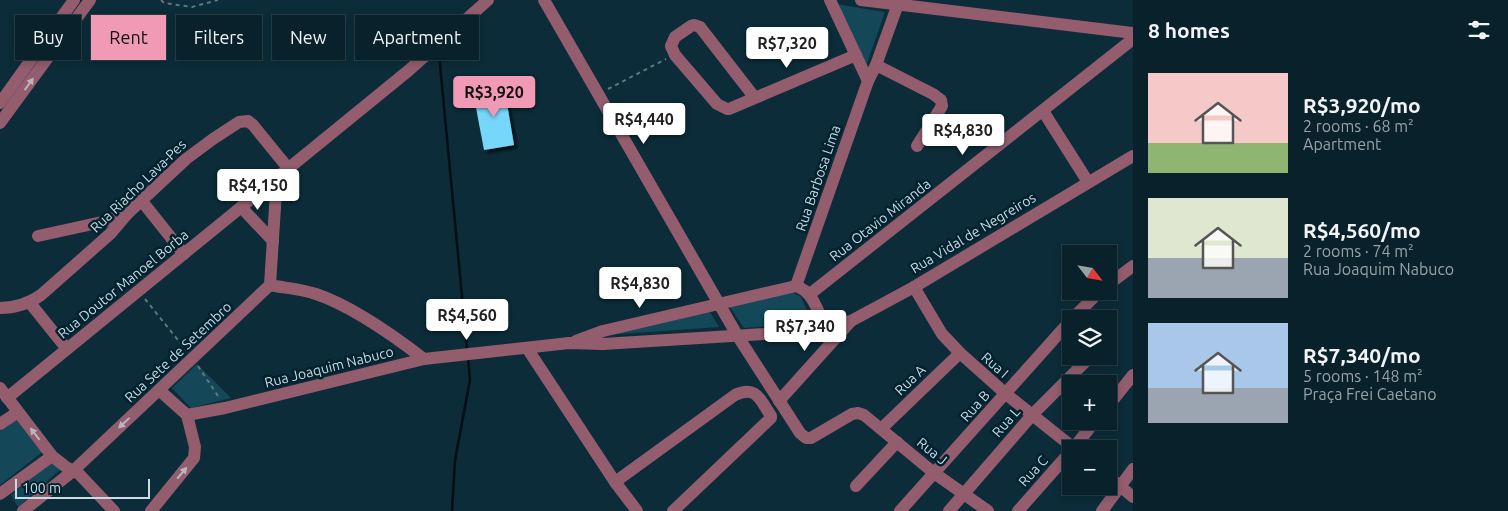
<!DOCTYPE html>
<html lang="en">
<head>
<meta charset="utf-8">
<style>
	:root { --surface:#08212a; --page:#162e36; --text:#f1f3f6; --muted:#98a3a8; --line:#293e47; --accent:#f09ab6 }
	body { margin:0; font-family:Ubuntu,sans-serif; background:var(--page); color:var(--text); height:100vh; display:flex; flex-direction:column; font-size:19px; white-space:nowrap }
	* { box-sizing:border-box; margin:0 }
	p { font-size:16px; color:var(--muted) }
	.icon { flex:none; width:28px; height:28px; fill:none; stroke:currentColor; stroke-width:2; stroke-linecap:round; stroke-linejoin:round }
	.map { position:relative; flex:1; overflow:hidden }
	.drawer { display:flex; flex-direction:column; background:var(--surface); width:375px }
	.drawer>* { flex:none }
	.hud { position:absolute; left:15px; top:15px; width:475px; height:45px; display:flex; gap:10px }
	.needle { width:32px; rotate:121deg }
	.controls { position:absolute; left:1062px; top:245px; display:grid; gap:10px }
	.controls a { display:grid; place-items:center; width:55px; height:55px; border-radius:0px; background:var(--surface); box-shadow:0 2px 8px #0003,0 0 0 1px var(--line); font-size:25px }
	.scale { position:absolute; left:15px; bottom:12px; width:135px; box-sizing:border-box; padding-left:5px; border:2px solid #cadce3; border-top:0; font-size:14px; line-height:18px; white-space:nowrap; color:#cadce3; -webkit-text-stroke:4px #01222e; paint-order:stroke }
	.price { position:absolute; translate:-50% -42px; padding:0 11px; border-radius:5px; background:#fff; color:#222; font-size:16px; line-height:32px; filter:drop-shadow(0 1px 2px #0008) }
	.price::after { content:''; position:absolute; left:50%; top:30px; width:15px; height:11px; margin-left:-8px; background:inherit; clip-path:polygon(0 0,100% 0,50% 100%) }
	.price.current { background:var(--accent); color:#111 }
	ul { padding:0; list-style:none }
	li { display:flex; align-items:center; gap:15px; height:125px; padding:0 15px }
	li span { display:grid; place-items:center; flex:none; width:140px; height:100px; border-radius:0px; color:#555 }
	li>.icon { margin-inline-start:auto }
	span .icon { width:60px; height:60px; fill:#fffc; stroke-width:1 }
	li b { font-size:21px }
	h2 { display:flex; justify-content:space-between; align-items:center; height:60px; padding:0 15px; font-size:21px }
	.pill { padding:0 18px; border-radius:0px; background:var(--surface); box-shadow:0 2px 8px #0003,0 0 0 1px var(--line); font-size:18px; line-height:45px }
	.pill.current { background:var(--accent); color:#111 }
	main { display:flex; flex:1; min-height:0 }
	.map>svg:first-child { display:block }
	.green { fill:#144859 }
	.lines { fill:none; stroke-linecap:round; stroke-linejoin:round }
	.stream { stroke:#040e13; stroke-width:2.5 }
	.building { fill:#77d7fb; filter:url(#shadow) }
	.path { stroke:#5e7882; stroke-width:2; stroke-dasharray:4 4; stroke-linecap:butt }
	.minor { stroke:#935d6e; stroke-width:12 }
	.oneway { fill:#bab6c0 }
	.labels { text-anchor:middle; stroke-width:5; stroke-linejoin:round; paint-order:stroke }
	.street-label { font-size:14px; fill:#cadce3; stroke:#01222e }
</style>
</head>
<body>
<main>
<div class="map">
<svg width="1133" height="511" viewBox="0 0 1133 511">
	<defs>
		<filter id="shadow"><feDropShadow dx="3.5" dy="3.5" stdDeviation="1" flood-color="#0009"/></filter>
	</defs>
	<rect width="100%" height="100%" fill="#0b2c38"/>
	<!-- green -->
	<g class="green">
		<path d="M836 4 885 12 866 66Z"/>
		<path d="M790 291 801 297 813 323 744 328 730 307Z"/>
		<path d="M710 312 719 327 593 336Z"/>
		<path d="M197 364 231 398 191 408 172 388Z"/>
		<path d="M21 417 45 450 0 485V431Z"/>
		<path d="M53 461 61 469 18 507 11 495Z"/>
	</g>
	<g class="lines">
		<!-- stream -->
		<g class="stream">
			<path d="M439 54 467 349"/>
			<path d="M452 511 455 460 470 380 468 357"/>
		</g>
	</g>
	<!-- building -->
	<path class="building" d="M504 86 514 145 484 150 473 92Z"/>
	<g class="lines">
		<!-- path -->
		<g class="path">
			<path d="M161 0 164 3 192 7 218 0"/>
			<path d="M608 89 666 59"/>
			<path d="M145 299 186 350"/>
			<path d="M198 366 220 399"/>
		</g>
		<!-- minor -->
		<g class="minor">
			<path d="M544 0 737 335 800 433 806 438H811L852 414 858 413 864 415 934 473 988 511"/>
			<path d="M830 0 868 81"/>
			<path d="M861 0 1133 33"/>
			<path d="M876 65 933 94 941 100 942 106 917 146"/>
			<path d="M755 98 700 27 694 25 691 26 675 37 671 46 675 55 717 104 727 109H729L856 55"/>
			<path d="M0 103 74 0"/>
			<path d="M1043 111 1088 182"/>
			<path d="M0 123 90 0"/>
			<path d="M141 200 184 254"/>
			<path d="M241 207 273 241"/>
			<path d="M38 236 102 222 128 213"/>
			<path d="M1109 284 1133 266"/>
			<path d="M270 285C285 288 301 289 316 294 352 306 394 336 424 359"/>
			<path d="M796 286 868 81 876 65 898 4"/>
			<path d="M914 287 942 334 960 353 1006 394 1075 449"/>
			<path d="M810 294 1133 39"/>
			<path d="M30 303 67 349"/>
			<path d="M0 308C16 308 28 304 41 295L110 234 128 213 186 159 213 139 239 122 248 121 253 125 288 168"/>
			<path d="M1072 319 1100 291"/>
			<path d="M576 341 603 331 796 286C813 291 818 312 825 327"/>
			<path d="M527 348 615 482 637 511"/>
			<path d="M0 388 52 456 66 467 79 474 114 511"/>
			<path d="M159 390 187 415"/>
			<path d="M7 398 408 71 488 0"/>
			<path d="M779 401 851 321"/>
			<path d="M1109 405 1133 375"/>
			<path d="M187 415 225 408 424 359 569 343 603 344 764 334 825 327 851 321 914 287 1133 156"/>
			<path d="M0 424 18 412"/>
			<path d="M882 428 960 353"/>
			<path d="M1073 449 1095 421"/>
			<path d="M1109 477 1133 497"/>
			<path d="M615 482 735 395C757 385 760 400 771 416V418L673 511"/>
			<path d="M856 486 897 442"/>
			<path d="M0 494 52 456"/>
			<path d="M23 511 73 471 270 285 277 176"/>
			<path d="M151 511 194 458 195 447 187 415"/>
			<path d="M900 511 1071 320"/>
			<path d="M949 511 1033 414 1091 356"/>
			<path d="M1018 511 1071 451"/>
			<path d="M1102 511 1133 469"/>
		</g>
	</g>
	<!-- one-way arrows -->
	<defs><path id="oneway-solid" d="M-6-.8H1V-3.2L6.5 0L1 3.2V.8H-6Z" transform="scale(1.25)"/></defs>
	<g class="oneway">
		<use href="#oneway-solid" transform="translate(29 84) rotate(-54)"/>
		<use href="#oneway-solid" transform="translate(124 423) rotate(137)"/>
		<use href="#oneway-solid" transform="translate(35 434) rotate(-128)"/>
		<use href="#oneway-solid" transform="translate(182 473) rotate(-50)"/>
	</g>
	<g class="labels">
		<!-- street labels -->
		<g class="street-label">
			<text transform="translate(818 178) rotate(-71)" y="5">Rua Barbosa Lima</text>
			<text transform="translate(138 186) rotate(-44)" y="5">Rua Riacho Lava-Pes</text>
			<text transform="translate(880 220) rotate(-38)" y="5">Rua Otavio Miranda</text>
			<text transform="translate(973 233) rotate(-31)" y="5">Rua Vidal de Negreiros</text>
			<text transform="translate(123 284) rotate(-39)" y="5">Rua Doutor Manoel Borba</text>
			<text transform="translate(178 352) rotate(-43)" y="5">Rua Sete de Setembro</text>
			<text transform="translate(995 365) rotate(41)" y="5">Rua I</text>
			<text transform="translate(329 367) rotate(-14)" y="5">Rua Joaquim Nabuco</text>
			<text transform="translate(910 380) rotate(-44)" y="5">Rua A</text>
			<text transform="translate(975 406) rotate(-48)" y="5">Rua B</text>
			<text transform="translate(1006 422) rotate(-49)" y="5">Rua L</text>
			<text transform="translate(932 451) rotate(39)" y="5">Rua J</text>
			<text transform="translate(1033 471) rotate(-48)" y="5">Rua C</text>
		</g>
	</g>
</svg>
<div class="controls">
<a><svg class="needle" viewBox="-14 -14 28 28"><path d="M0-13l5 13h-10z" fill="#e53935"/><path d="M0 13l5-13h-10z" fill="#98a3a8"/></svg></a>
<a><svg class="icon" aria-label="layers" viewBox="0 0 24 24"><path d="M12 4l9 5-9 5-9-5zM3 14l9 5 9-5"/></svg></a>
<a>+</a>
<a>−</a>
</div>
<div class="scale">100 m</div>
<b class="price" style="left:787px;top:69px">R$7,320</b>
<b class="price current" style="left:494px;top:118px">R$3,920</b>
<b class="price" style="left:644px;top:145px">R$4,440</b>
<b class="price" style="left:963px;top:156px">R$4,830</b>
<b class="price" style="left:258px;top:211px">R$4,150</b>
<b class="price" style="left:640px;top:309px">R$4,830</b>
<b class="price" style="left:467px;top:341px">R$4,560</b>
<b class="price" style="left:805px;top:352px">R$7,340</b>
<div class="hud">
<a class="pill">Buy</a>
<a class="pill current">Rent</a>
<a class="pill">Filters</a>
<a class="pill">New</a>
<a class="pill">Apartment</a>
</div>
</div>
<section class="drawer">
<h2>8 homes<svg class="icon" aria-label="filters" viewBox="0 0 24 24"><path d="M4 7h16M4 17h16"/><circle cx="9" cy="7" r="2"/><circle cx="15" cy="17" r="2"/></svg></h2>
<ul>
<li><span style="background:linear-gradient(#f6c9c9 70%,#8fb573 0)"><svg class="icon" aria-label="home" viewBox="0 0 24 24"><path d="M3 11l9-7 9 7M6 9v11h12V9"/></svg></span><div><b>R$3,920/mo</b><p>2 rooms · 68 m²</p><p>Apartment</p></div></li>
<li><span style="background:linear-gradient(#dfe7d0 60%,#9aa5b1 0)"><svg class="icon" aria-label="home" viewBox="0 0 24 24"><path d="M3 11l9-7 9 7M6 9v11h12V9"/></svg></span><div><b>R$4,560/mo</b><p>2 rooms · 74 m²</p><p>Rua Joaquim Nabuco</p></div></li>
<li><span style="background:linear-gradient(#a9c7e8 65%,#9aa5b1 0)"><svg class="icon" aria-label="home" viewBox="0 0 24 24"><path d="M3 11l9-7 9 7M6 9v11h12V9"/></svg></span><div><b>R$7,340/mo</b><p>5 rooms · 148 m²</p><p>Praça Frei Caetano</p></div></li>
</ul>
</section>
</main>
</body>
</html>
